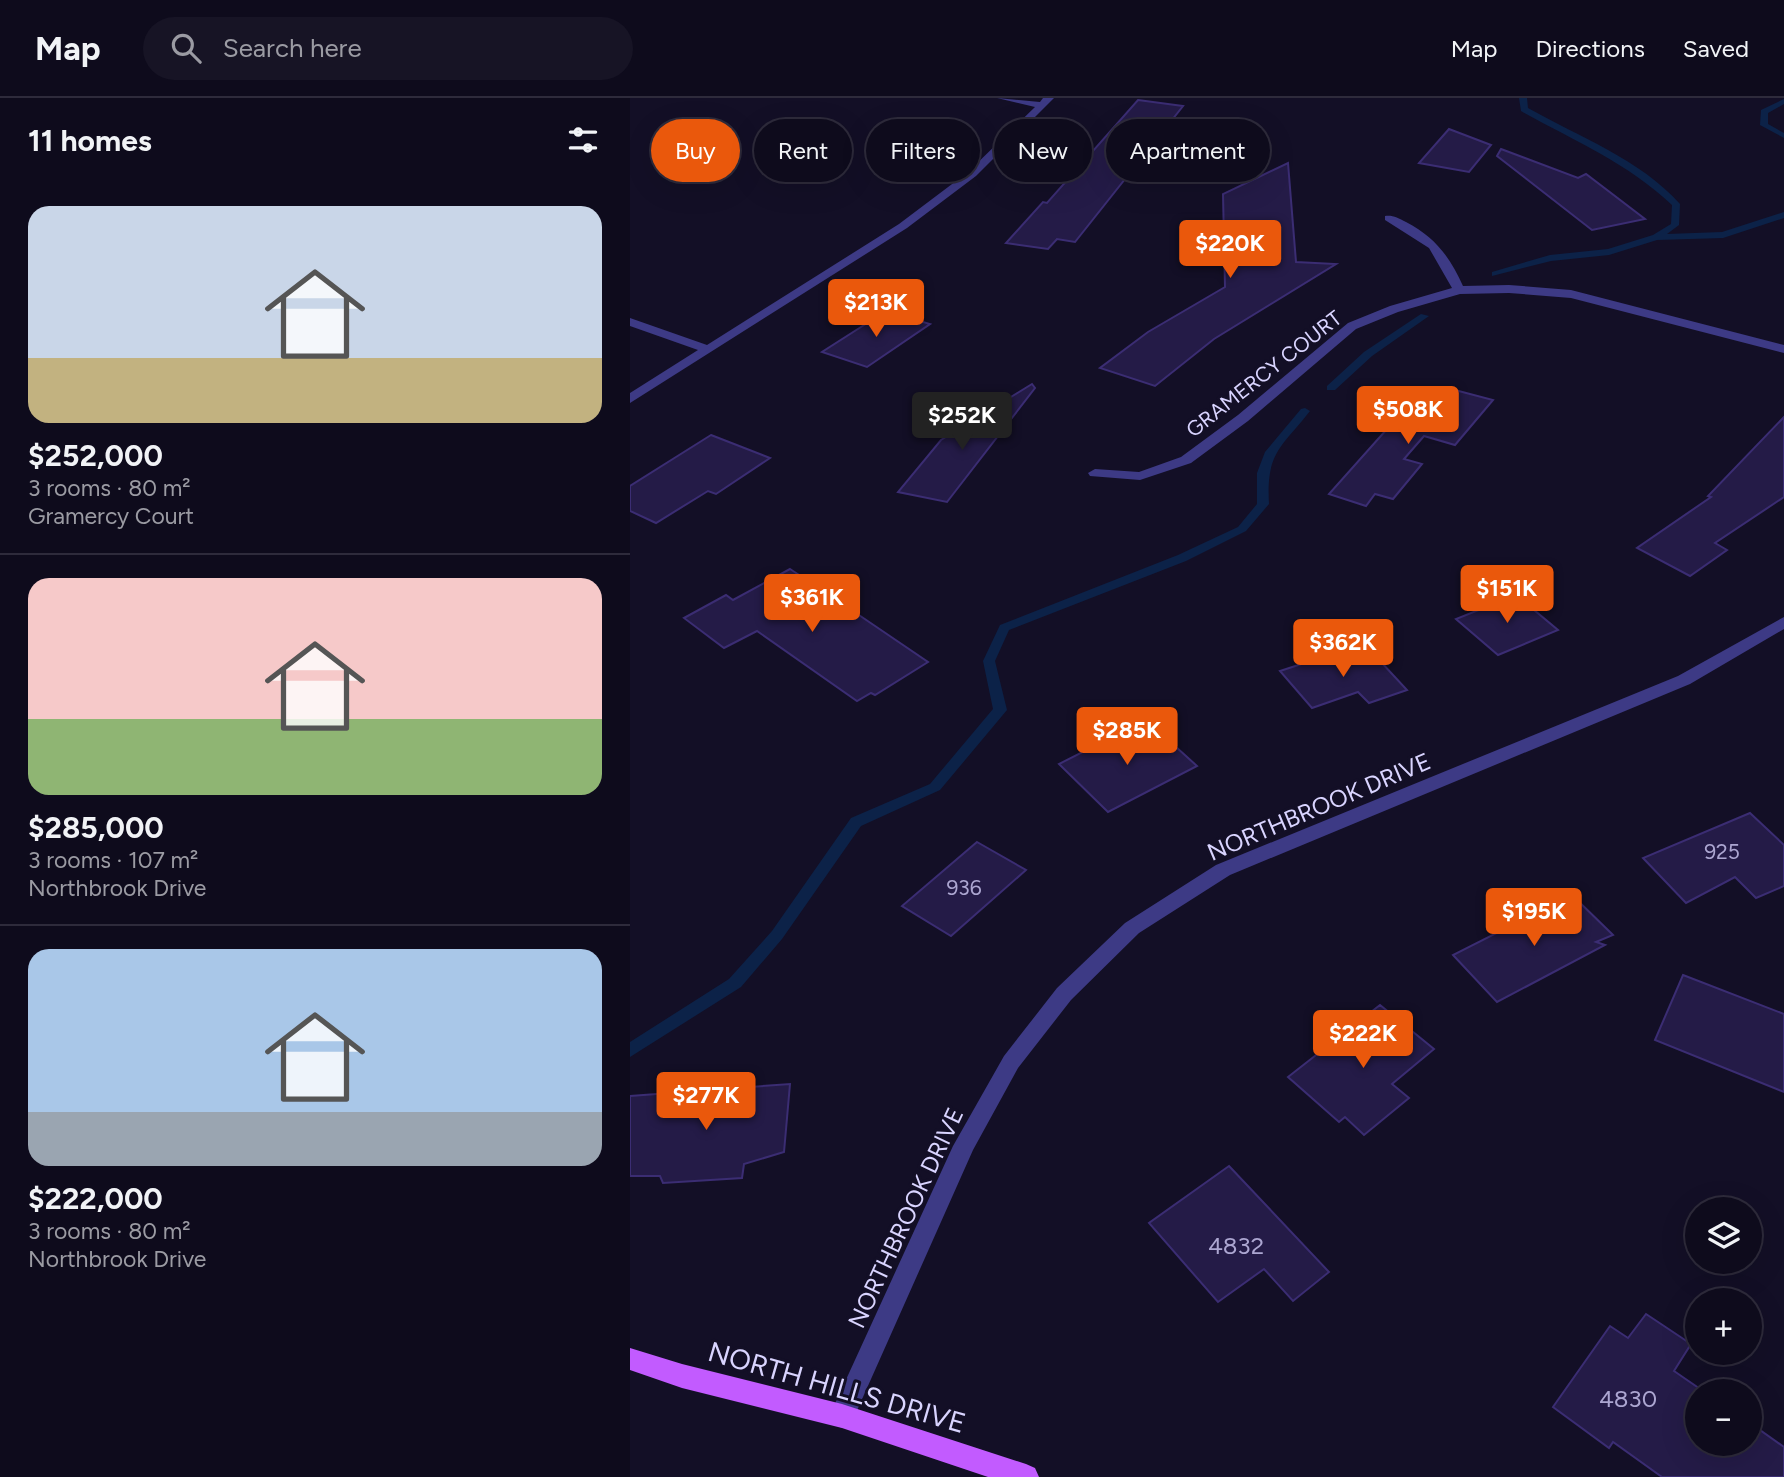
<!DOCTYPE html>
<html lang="en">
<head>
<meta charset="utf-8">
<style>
	:root { --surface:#0e0b1c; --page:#171425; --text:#f1f3f6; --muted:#9b9ba3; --line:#2e2b3b; --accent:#ea580c }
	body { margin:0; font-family:Figtree,sans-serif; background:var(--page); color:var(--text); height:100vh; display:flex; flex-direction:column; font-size:26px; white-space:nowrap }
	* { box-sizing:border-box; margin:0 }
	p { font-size:23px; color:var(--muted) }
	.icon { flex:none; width:38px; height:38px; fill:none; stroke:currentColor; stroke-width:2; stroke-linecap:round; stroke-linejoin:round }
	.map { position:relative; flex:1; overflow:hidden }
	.drawer { display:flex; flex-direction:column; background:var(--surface); width:630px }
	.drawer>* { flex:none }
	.banner { position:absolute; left:21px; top:21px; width:665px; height:63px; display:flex; gap:14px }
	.tools { position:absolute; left:1055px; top:1099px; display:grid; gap:14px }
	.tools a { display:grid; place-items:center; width:77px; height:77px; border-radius:50%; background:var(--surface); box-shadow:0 7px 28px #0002,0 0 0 2px var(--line); font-size:35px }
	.price { position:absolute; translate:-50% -60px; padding:0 16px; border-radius:7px; background:var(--accent); color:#fff; font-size:23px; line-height:46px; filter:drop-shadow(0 2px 4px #0008) }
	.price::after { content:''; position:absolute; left:50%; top:42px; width:21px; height:16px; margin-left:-10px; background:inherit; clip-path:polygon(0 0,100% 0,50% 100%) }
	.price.selected { background:#222; color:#fff }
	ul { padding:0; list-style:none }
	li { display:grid; align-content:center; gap:14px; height:371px; padding:0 28px }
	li+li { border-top:2px solid var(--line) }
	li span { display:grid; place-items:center; height:217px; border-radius:21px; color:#555 }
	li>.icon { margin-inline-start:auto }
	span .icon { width:126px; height:126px; fill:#fffc; stroke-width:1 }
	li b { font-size:30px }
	h2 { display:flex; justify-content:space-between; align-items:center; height:84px; padding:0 28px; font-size:30px }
	.tag { padding:0 24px; border-radius:32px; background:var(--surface); box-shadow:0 7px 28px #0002,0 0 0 2px var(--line); font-size:24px; line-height:63px }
	.tag.selected { background:var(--accent); color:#fff }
	header { display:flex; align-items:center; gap:42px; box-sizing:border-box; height:98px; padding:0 35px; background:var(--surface); border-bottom:2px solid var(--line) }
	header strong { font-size:33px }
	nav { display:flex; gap:38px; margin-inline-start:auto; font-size:24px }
	.search { width:490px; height:63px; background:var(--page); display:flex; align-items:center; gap:18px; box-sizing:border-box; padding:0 24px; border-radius:38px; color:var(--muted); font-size:26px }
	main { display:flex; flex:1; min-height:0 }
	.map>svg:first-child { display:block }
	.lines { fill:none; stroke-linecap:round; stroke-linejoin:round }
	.stream { fill:#0c2248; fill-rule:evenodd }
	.building { fill:#241b47; stroke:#3b2d73; stroke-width:2 }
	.minor { fill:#3d3a85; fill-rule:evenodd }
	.major { fill:#c25bff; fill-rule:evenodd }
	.labels { text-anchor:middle; stroke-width:6; stroke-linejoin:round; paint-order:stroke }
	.far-street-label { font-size:21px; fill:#d9d4ff; stroke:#130f26 }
	.number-label { font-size:21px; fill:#aca6d1 }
	.street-label { font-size:24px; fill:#d9d4ff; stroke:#130f26 }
	.near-number-label { font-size:24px; fill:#aca6d1 }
	.near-street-label { font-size:28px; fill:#d9d4ff; stroke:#130f26 }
</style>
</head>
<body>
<header>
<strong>Map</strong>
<div class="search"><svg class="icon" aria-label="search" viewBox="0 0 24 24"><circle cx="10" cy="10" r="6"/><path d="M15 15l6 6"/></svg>Search here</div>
<nav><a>Map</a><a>Directions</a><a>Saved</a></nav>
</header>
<main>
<section class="drawer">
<h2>11 homes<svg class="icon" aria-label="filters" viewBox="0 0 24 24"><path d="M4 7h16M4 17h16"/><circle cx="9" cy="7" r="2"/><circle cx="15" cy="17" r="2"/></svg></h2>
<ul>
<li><span style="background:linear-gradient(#c9d6e8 70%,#c2b280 0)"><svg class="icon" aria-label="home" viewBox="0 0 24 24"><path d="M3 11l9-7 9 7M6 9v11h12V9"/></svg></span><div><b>$252,000</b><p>3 rooms · 80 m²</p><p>Gramercy Court</p></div></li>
<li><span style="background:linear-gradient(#f6c9c9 65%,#8fb573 0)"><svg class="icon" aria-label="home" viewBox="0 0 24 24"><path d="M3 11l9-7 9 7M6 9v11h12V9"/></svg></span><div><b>$285,000</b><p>3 rooms · 107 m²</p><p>Northbrook Drive</p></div></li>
<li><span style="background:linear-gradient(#a9c7e8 75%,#9aa5b1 0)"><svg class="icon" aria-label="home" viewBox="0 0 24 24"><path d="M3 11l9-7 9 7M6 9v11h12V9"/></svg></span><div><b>$222,000</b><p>3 rooms · 80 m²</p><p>Northbrook Drive</p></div></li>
</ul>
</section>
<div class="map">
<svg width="1154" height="1379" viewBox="0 0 1154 1379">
	<rect width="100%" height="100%" fill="#130f26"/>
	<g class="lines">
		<!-- stream -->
		<g class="stream">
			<path d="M889 0H897L898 10C949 39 1010 61 1050 106L1049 127 1037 136 1092 134 1154 114V120L1093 140 1027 142 979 157 921 163 862 178V174L920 157 978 151 1023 137 1041 126 1042 107C998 65 943 42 891 13Z"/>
			<path d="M1154 1V6L1138 15V26L1154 35V40L1130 27 1131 12Z"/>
			<path d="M791 216 799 218 742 258 705 292H697V288L734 254Z"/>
			<path d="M675 310 680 313C651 350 636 354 639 406L616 433 556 463 379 532 365 563 377 612 310 692 231 728 152 841 111 889 0 959V944L99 881 142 833 221 720 300 686 363 611 353 563 370 527 548 457 608 429 627 406V375L635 354 671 311Z"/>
		</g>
	</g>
	<!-- building -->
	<g class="building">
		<path d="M508 2 553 8 445 144 427 141 418 151 376 145 413 104 417 105Z"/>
		<path d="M819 31 861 47 839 74 789 65Z"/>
		<path d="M871 51 948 80 956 76 1015 121 962 132 867 58Z"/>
		<path d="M658 65 666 164 706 166 584 241 525 288 470 270 518 234 595 189 593 96Z"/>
		<path d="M256 213 300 226 237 269 192 254Z"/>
		<path d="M402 286 405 290 317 404 268 394 311 342Z"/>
		<path d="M821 291 863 302 825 347 794 338 774 361 792 366 763 401 745 396 736 408 699 396 782 303 798 317Z"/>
		<path d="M1154 319V399L1085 445 1097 452 1060 478 1007 450 1081 399 1078 398Z"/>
		<path d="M81 337 140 360 86 396 78 393 26 425 0 413V388Z"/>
		<path d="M160 471 195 494 298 564 245 597 241 595 227 603 127 533 94 550 54 520 96 497 103 502Z"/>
		<path d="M886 497 928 532 868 557 826 521Z"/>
		<path d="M738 550 777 592 739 605 728 594 682 610 650 573 702 556 706 561Z"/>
		<path d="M525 630 567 668 478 714 429 666 490 635 498 643Z"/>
		<path d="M1120 715 1154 747V788L1126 800 1105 779 1056 805 1013 760Z"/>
		<path d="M347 744 396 772 321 838 272 808Z"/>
		<path d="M942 797 983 837 966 844 975 847 867 904 823 857Z"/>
		<path d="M1053 877 1154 916V994L1025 942Z"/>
		<path d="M750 907 804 951 762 986 779 1000 734 1037 715 1019 709 1024 658 979Z"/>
		<path d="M160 986 154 1054 114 1066 112 1080 33 1085 30 1078H0V998Z"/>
		<path d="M599 1068 699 1174 663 1203 634 1171 588 1204 519 1125Z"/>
		<path d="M1016 1216 1061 1246 1044 1273 1073 1293H1068V1346H1120V1325L1154 1349V1379H1032L983 1344 979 1350 923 1309 980 1228 998 1240Z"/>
	</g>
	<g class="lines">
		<!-- minor -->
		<g class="minor">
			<path d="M367 0 410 4 413 0H424L346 78 277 130 0 305V295L68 252 0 228V220L77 247 269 126 338 74 405 9Z"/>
			<path d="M755 118C763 117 768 120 776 124 805 139 820 159 833 188L879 187 941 192 1154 247V255L941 200 879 195 830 196 768 214 726 231 618 323 561 365 510 382 460 378 458 375 465 371 509 374 551 359 608 317 718 225 760 208 822 190 799 150 755 122Z"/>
			<path d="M1154 519V531L1060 586 600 777 509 835 441 902 388 970 343 1052 221 1326 212 1330 203 1326 200 1318 203 1310 323 1048 374 958 427 890 495 825 586 767 1048 578Z"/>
		</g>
		<!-- major -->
		<path class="major" d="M0 1250 52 1266 212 1306 396 1366 405 1370 409 1379H358L212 1330 52 1290 0 1272Z"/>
	</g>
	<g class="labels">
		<!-- far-street labels -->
		<g class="far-street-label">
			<text transform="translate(634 276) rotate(-38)" y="7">GRAMERCY COURT</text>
		</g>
		<!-- number labels -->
		<g class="number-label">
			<text x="1092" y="761">925</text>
			<text x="334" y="797">936</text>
		</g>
		<!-- street labels -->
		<g class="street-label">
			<text transform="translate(689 709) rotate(-23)" y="8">NORTHBROOK DRIVE</text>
			<text transform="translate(276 1120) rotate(-65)" y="8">NORTHBROOK DRIVE</text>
		</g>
		<!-- near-number labels -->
		<g class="near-number-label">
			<text x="606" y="1156">4832</text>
			<text x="998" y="1309">4830</text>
		</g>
		<!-- near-street labels -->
		<g class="near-street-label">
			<text transform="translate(207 1289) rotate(16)" y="10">NORTH HILLS DRIVE</text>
		</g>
	</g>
</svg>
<div class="tools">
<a><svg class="icon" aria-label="layers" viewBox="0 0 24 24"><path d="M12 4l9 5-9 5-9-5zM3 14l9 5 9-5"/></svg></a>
<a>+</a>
<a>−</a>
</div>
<b class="price" style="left:600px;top:182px">$220K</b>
<b class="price" style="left:246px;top:241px">$213K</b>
<b class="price" style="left:778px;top:348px">$508K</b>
<b class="price selected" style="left:332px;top:354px">$252K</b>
<b class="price" style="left:877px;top:527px">$151K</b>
<b class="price" style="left:182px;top:536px">$361K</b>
<b class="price" style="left:713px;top:581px">$362K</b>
<b class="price" style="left:497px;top:669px">$285K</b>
<b class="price" style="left:904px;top:850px">$195K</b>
<b class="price" style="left:733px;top:972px">$222K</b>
<b class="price" style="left:76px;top:1034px">$277K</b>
<div class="banner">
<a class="tag selected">Buy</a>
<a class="tag">Rent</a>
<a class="tag">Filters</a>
<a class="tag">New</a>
<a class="tag">Apartment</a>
</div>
</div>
</main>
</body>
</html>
